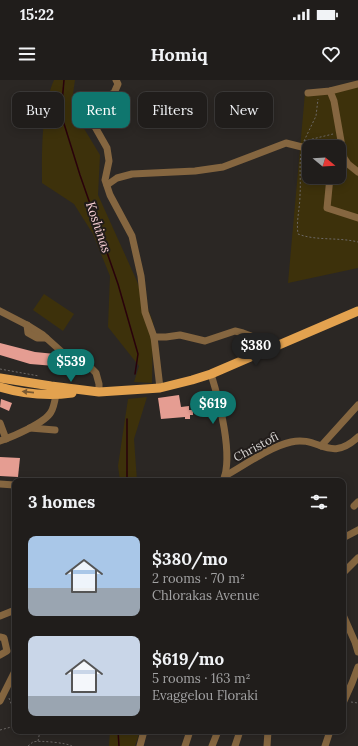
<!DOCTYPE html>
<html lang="en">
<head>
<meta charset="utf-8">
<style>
	:root { --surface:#201d1b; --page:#2d2a28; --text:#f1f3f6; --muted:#a2a2a3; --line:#3d3b3a; --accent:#0f766e }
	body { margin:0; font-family:Lora,serif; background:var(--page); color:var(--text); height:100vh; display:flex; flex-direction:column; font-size:15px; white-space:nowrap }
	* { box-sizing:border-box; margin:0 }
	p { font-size:13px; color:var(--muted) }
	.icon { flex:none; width:22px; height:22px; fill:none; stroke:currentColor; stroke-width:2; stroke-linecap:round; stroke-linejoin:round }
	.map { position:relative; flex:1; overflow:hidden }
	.drawer { position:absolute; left:12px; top:398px; width:334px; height:256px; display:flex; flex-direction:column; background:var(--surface); border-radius:8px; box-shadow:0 2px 10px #0003,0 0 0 1px var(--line) }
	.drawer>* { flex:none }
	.hud { position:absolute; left:12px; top:12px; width:334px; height:36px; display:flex; gap:8px }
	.needle { width:26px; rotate:108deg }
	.tools { position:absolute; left:302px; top:60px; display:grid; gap:8px }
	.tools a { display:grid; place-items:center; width:44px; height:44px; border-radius:8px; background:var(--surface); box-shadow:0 2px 10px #0003,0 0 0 1px var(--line); font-size:20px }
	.price { position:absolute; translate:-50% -34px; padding:0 9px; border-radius:14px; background:var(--accent); color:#fff; font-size:13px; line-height:26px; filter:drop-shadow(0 1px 2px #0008) }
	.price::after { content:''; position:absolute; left:50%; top:24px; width:12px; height:9px; margin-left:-6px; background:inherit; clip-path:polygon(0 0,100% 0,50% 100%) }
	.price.active { background:#222; color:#fff }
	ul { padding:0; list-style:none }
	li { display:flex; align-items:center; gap:12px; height:100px; padding:0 16px }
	li span { display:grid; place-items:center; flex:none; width:112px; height:80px; border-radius:8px; color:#555 }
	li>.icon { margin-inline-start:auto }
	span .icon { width:48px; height:48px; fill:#fffc; stroke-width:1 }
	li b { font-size:17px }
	h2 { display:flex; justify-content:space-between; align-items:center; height:48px; padding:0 16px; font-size:17px }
	.chip { padding:0 14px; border-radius:8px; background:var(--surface); box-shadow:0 2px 10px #0003,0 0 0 1px var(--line); font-size:14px; line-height:36px }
	.chip.active { background:var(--accent); color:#fff }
	.status { display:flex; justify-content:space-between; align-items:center; height:28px; padding:0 20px; background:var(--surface); direction:ltr }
	.status svg { height:11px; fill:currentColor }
	header { display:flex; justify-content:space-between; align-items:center; height:52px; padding:0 16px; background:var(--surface); font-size:18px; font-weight:800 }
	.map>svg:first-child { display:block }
	.green { fill:#3d310b; fill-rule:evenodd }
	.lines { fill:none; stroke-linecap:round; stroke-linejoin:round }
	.stream { stroke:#29010b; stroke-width:1.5 }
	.building { fill:#e59d92 }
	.path { stroke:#6c6866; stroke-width:1; stroke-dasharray:2 2; stroke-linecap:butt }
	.minor { stroke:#856640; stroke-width:7 }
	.major { stroke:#e3a24f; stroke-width:9 }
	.oneway { fill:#795932 }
	.labels { text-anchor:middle; stroke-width:4; stroke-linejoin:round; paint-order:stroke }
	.street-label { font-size:12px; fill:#d9d6d4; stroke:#221d1b }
	.water-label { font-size:13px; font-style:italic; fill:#fbd2d7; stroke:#221d1b }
</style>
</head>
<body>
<div class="status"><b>15:22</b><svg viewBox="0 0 49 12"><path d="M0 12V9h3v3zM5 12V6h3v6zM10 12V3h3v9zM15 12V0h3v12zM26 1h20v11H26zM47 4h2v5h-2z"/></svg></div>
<header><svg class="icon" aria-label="menu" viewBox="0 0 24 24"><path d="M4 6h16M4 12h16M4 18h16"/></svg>Homiq<svg class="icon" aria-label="heart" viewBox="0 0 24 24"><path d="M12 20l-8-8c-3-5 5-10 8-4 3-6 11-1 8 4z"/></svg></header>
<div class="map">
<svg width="358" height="666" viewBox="0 0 358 666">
	<rect width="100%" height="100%" fill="#2b2724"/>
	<!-- green -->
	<g class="green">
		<path d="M54 0H75L71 27 100 75 98 115 136 199 153 242 152 303 134 302 139 286 108 247 110 196 93 154 74 124 42 103C42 72 41 29 54 0Z"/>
		<path d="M358 2V188L288 203 305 13ZM309 67H339V97H309Z"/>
		<path d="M44 214 74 234 63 251 33 230Z"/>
		<path d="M147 317 134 359 137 401H120L118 386 128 319Z"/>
		<path d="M110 651H140L135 666H109Z"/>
	</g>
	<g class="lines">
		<!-- stream -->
		<g class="stream">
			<path d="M64 0 61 34 80 95 118 204 138 274 135 294"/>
			<path d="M127 339V401"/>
			<path d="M118 651 119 666"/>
		</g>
	</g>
	<!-- building -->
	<g class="building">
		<path d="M0 263 35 272 55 274V286L30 284 0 275Z"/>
		<path d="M179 315 181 327 189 326V330H193V335H190V339H185V337L161 339 158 318Z"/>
		<path d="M1 319 12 323 9 331 0 327Z"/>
		<path d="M0 377 20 378 18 397 0 396Z"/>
	</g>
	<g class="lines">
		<!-- path -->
		<g class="path">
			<path d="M304 61 316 36 318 19"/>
			<path d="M304 61 333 54"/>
			<path d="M301 74C299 88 301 101 300 115 300 128 296 141 298 154 316 161 338 157 358 162"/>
			<path d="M0 289 39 296"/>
			<path d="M9 618 12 626 15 628"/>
			<path d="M351 622 358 623"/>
			<path d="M0 650 15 646"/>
			<path d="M38 661 40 651"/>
			<path d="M28 666C30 665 31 663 33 662 39 660 67 663 72 666"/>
		</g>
		<!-- minor -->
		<g class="minor">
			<path d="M116 0 118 4 114 13 97 21 90 38 107 68 109 81 105 100 110 115 132 156 141 196 145 232 154 257 160 308"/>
			<path d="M330 11 334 21 344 78 348 84 358 92"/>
			<path d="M308 13 330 11 358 4"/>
			<path d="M330 97 327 128 358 138"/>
			<path d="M107 105 117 98 132 94 195 91 223 87 286 63 302 67"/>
			<path d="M0 231 27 245 43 255 72 281 89 286 96 293 99 304V312"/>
			<path d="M27 245 28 253 37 258H46"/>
			<path d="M154 257H166L180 255 205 261 235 251 243 253 251 256 262 272"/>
			<path d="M211 294C219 320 234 376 223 401"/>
			<path d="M0 343 6 359"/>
			<path d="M30 348 55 350"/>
			<path d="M0 361C12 357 45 343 51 332 54 327 55 320 56 314"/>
			<path d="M321 366 358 325"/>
			<path d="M225 396C245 385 269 367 291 362 319 355 329 384 358 357"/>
			<path d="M0 404 14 405"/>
			<path d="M354 426 358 422"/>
			<path d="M343 458 358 450"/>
			<path d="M343 493 358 478"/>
			<path d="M343 535 355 562 358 572"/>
			<path d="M0 536 15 530"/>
			<path d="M0 557 4 558 7 571 0 575"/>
			<path d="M0 621 15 591"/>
			<path d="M343 623 352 603 358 587"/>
			<path d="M140 666 144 651"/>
			<path d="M185 666 190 651"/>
			<path d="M212 666 218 651"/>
			<path d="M235 666 240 651"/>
			<path d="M267 666 268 651"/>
			<path d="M325 666 330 651"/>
		</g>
		<!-- major -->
		<g class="major">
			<path d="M0 298 51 306 99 312 160 308 192 300 211 294 358 231"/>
			<path d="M0 307C23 314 49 316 72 313"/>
		</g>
	</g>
	<!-- one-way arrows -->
	<defs><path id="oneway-solid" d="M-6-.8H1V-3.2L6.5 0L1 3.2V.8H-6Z"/></defs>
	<use class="oneway" href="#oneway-solid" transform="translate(28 312) rotate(-174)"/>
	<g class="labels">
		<!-- street labels -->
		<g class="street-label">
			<text transform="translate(256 367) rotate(-28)" y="4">Christofi</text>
		</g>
		<!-- water labels -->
		<g class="water-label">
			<text transform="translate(99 147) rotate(71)" y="5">Koshinas</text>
		</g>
	</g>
</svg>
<div class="tools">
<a><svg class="needle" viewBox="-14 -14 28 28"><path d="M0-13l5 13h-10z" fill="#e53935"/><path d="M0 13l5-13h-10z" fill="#a2a2a3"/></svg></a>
</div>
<b class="price active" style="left:256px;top:287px">$380</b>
<b class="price" style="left:71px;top:303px">$539</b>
<b class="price" style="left:213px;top:345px">$619</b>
<div class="hud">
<a class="chip">Buy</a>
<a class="chip active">Rent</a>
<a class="chip">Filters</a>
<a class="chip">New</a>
</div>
<section class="drawer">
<h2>3 homes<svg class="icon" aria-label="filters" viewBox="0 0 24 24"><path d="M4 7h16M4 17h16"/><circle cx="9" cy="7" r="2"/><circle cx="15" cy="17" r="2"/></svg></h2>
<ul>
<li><span style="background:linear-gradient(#a9c7e8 65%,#9aa5b1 0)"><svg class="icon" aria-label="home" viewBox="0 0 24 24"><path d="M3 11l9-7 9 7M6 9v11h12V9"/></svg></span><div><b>$380/mo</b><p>2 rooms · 70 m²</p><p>Chlorakas Avenue</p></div></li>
<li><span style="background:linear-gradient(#c9d6e8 75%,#9aa5b1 0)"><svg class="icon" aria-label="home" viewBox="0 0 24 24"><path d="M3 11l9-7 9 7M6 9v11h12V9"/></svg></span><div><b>$619/mo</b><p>5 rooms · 163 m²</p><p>Evaggelou Floraki</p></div></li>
</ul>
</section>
</div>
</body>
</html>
